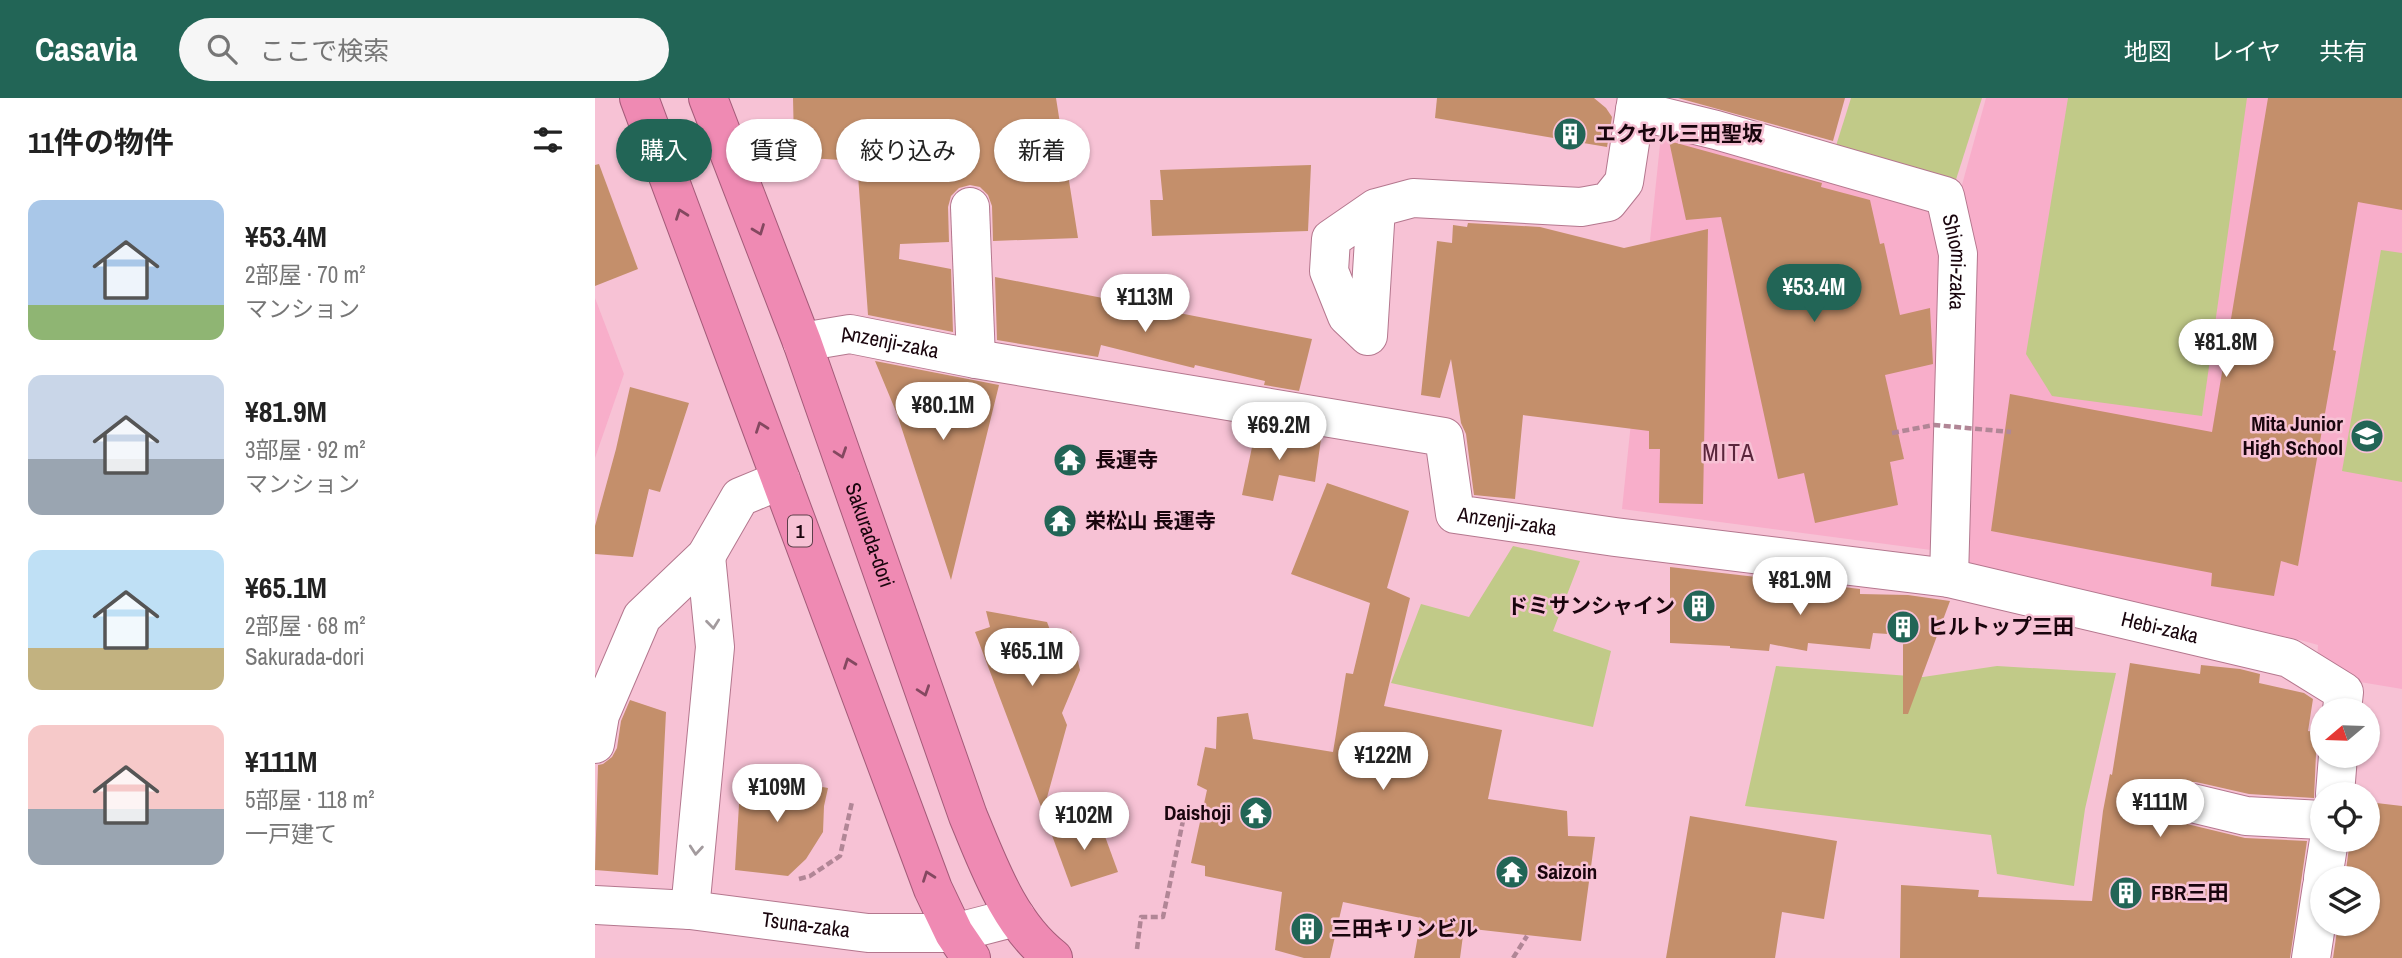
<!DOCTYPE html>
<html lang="ja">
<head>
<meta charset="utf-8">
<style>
	:root { --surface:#fff; --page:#f6f6f6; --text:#222; --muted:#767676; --accent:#226556 }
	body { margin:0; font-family:"Archivo Narrow","Noto Sans JP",sans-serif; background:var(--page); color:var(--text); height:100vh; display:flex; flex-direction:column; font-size:26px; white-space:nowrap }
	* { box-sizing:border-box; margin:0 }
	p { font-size:23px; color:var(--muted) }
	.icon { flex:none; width:38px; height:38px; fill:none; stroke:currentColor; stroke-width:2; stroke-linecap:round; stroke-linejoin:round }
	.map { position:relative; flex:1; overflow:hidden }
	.side { display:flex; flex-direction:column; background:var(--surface); width:595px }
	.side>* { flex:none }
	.top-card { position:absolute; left:21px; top:21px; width:665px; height:63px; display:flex; gap:14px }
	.needle { width:46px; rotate:251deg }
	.buttons { position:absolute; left:1715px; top:600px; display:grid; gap:14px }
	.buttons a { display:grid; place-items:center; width:70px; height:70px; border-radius:50%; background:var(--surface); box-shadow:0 2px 5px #0004; font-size:35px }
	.price { position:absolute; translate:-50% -60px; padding:0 16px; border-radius:24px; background:#fff; color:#222; font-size:23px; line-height:46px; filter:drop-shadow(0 2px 4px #0008) }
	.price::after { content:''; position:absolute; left:50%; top:42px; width:21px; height:16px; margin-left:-10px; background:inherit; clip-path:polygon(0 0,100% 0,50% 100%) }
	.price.active { background:var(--accent); color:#fff }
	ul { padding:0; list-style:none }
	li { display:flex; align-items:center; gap:21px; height:175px; padding:0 28px }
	li span { display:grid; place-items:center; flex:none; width:196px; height:140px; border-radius:14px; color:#555 }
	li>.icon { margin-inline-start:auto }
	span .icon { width:84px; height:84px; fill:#fffc; stroke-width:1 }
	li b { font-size:30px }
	h2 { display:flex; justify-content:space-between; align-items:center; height:84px; padding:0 28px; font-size:30px }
	.tag { padding:0 24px; border-radius:32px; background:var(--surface); box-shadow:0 2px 5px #0004; font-size:24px; line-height:63px }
	.tag.active { background:var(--accent); color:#fff }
	header { display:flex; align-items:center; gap:42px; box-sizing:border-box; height:98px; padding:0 35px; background:var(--accent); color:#fff }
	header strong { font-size:33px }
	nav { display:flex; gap:38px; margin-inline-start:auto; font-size:24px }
	.search { width:490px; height:63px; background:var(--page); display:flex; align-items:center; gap:18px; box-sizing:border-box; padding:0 24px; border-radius:38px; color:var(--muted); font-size:26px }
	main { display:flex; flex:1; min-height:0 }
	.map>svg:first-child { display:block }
	.built { fill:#f8aeca }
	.green { fill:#c1ca88 }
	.building { fill:#c48f6b }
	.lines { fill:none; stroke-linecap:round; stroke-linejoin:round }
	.minor-casing { stroke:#b4778e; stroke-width:40 }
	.highway-casing { stroke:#a45b79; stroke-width:40 }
	.path { stroke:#b18696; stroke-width:4.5; stroke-dasharray:7 3.5; stroke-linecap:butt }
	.minor { stroke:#fff; stroke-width:38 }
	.highway { stroke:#ef8ab3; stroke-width:38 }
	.path-bridge { stroke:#b18696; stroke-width:4.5; stroke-dasharray:7 3.5; stroke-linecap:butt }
	.oneway { stroke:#844860 }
	.oneway2 { stroke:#a39b9e }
	.labels { text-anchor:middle; stroke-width:5; stroke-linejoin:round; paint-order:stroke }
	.shield { fill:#f7c2d5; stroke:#5c3e49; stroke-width:2 }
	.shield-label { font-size:19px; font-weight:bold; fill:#19050d }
	.poi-label { font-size:21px; font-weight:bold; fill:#19050d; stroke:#f7c2d5; text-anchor:start }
	.street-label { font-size:21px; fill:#19050d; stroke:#f7c2d5 }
	.quarter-label { font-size:24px; letter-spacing:2px; fill:#5a263c; stroke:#f7c2d5 }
</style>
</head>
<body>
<header>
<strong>Casavia</strong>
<div class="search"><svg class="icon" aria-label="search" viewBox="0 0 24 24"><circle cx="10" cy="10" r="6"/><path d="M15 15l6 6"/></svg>ここで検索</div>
<nav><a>地図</a><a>レイヤ</a><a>共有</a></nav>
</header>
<main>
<section class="side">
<h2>11件の物件<svg class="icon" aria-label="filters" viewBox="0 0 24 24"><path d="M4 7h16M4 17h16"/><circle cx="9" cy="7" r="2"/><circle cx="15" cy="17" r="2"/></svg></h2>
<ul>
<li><span style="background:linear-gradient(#a9c7e8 75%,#8fb573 0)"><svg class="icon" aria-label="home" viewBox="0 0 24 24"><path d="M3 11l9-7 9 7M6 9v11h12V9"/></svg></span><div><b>¥53.4M</b><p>2部屋 · 70 m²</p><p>マンション</p></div></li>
<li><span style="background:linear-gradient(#c9d6e8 60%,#9aa5b1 0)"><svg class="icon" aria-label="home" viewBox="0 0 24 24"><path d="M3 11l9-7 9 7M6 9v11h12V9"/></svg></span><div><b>¥81.9M</b><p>3部屋 · 92 m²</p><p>マンション</p></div></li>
<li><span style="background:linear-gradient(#bfe0f5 70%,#c2b280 0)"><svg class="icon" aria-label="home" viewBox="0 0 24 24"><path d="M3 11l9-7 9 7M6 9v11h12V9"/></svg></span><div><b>¥65.1M</b><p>2部屋 · 68 m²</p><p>Sakurada-dori</p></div></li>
<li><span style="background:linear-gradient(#f6c9c9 60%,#9aa5b1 0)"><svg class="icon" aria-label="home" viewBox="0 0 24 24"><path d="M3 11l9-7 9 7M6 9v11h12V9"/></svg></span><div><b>¥111M</b><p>5部屋 · 118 m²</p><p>一戸建て</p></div></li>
</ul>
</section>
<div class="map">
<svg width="1807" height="860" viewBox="0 0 1807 860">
	<rect width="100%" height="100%" fill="#f7c2d5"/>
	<!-- built -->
	<g class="built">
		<path d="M1391 0H1807V591L1765 584 1722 563 1723 547 1705 542 1374 466 1377 346 1336 452 1027 411 1066 37 1335 114 1365 94Z"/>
		<path d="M0 200 29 276 0 360Z"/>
	</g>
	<!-- green -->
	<g class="green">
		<path d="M1256 0H1387L1358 91 1240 51Z"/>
		<path d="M1473 0H1652L1607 318 1457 298 1431 256Z"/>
		<path d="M1786 152 1807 155V384L1747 373Z"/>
		<path d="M918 448 985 463 958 533 1016 553 998 629 796 585 826 506 874 519Z"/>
		<path d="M1181 568 1328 579 1402 568 1521 575 1490 711 1479 788 1402 776 1396 737 1150 708Z"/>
	</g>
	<!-- building -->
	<g class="building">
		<path d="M198 0H461L483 140 398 143 397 108 393 97 385 89 375 87 364 90 356 98 353 109 354 144 305 146 304 161 356 171 358 234 273 217 262 63 214 60V47L199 45Z"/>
		<path d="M842 0H999L1011 10 1017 19 1012 49 840 20Z"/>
		<path d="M1083 0H1250L1238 43Z"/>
		<path d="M1673 0H1807V112L1763 104 1738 252 1741 253 1703 468 1686 463 1679 498 1616 488 1617 475 1396 433 1415 296 1617 334Z"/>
		<path d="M1074 43 1227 85 1226 89 1275 102 1285 146 1289 145 1305 217 1335 210 1338 266 1290 277 1309 361 1295 364 1303 407 1220 425 1209 375 1183 381 1126 119 1091 122Z"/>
		<path d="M4 66 43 171 0 188V67Z"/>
		<path d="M716 67 713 133 557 138 555 102H568L565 72Z"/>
		<path d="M873 125 945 129 1029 150 1113 131 1108 406 1064 405 1065 351H1054V333L928 317 920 401 879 397 871 336 866 325 856 261 845 300 826 297 842 143 857 145 858 127 872 129Z"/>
		<path d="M400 179 717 241 704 293 669 287 670 283 600 267 599 270 506 247 503 259 402 242Z"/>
		<path d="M280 263 404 287 356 482 302 316Z"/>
		<path d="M35 289 94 305 65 394 54 391 38 459 0 456V428L21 351Z"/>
		<path d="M661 330 726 341 720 384 684 377 678 403 647 397Z"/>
		<path d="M732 385 814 413 792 490 815 500 789 608 907 632 893 701 972 713 973 738 1000 739 986 843 869 830 865 860H819L826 820 748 804 735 860H709L680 852 687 794 610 778V768L596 765 612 692 602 687 610 649 621 651 622 619 653 615 658 641 738 654 751 575 758 576 775 505 696 476Z"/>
		<path d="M1075 469 1265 491V496L1313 497 1355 503 1313 616H1308V537L1278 535 1275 551 1213 545 1212 553 1175 546 1174 553 1135 550V548L1075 545Z"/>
		<path d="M391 513 452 524 458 540 476 533 485 572 467 615 472 627 448 714 380 534 395 529Z"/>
		<path d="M1535 565 1605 576 1606 567 1645 571 1665 576 1664 585 1709 595 1718 601 1713 633 1725 635 1721 656 1719 700 1654 696 1601 684H1590L1582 690 1576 701V712L1582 720 1592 726 1650 740 1712 743 1695 860H1305L1306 787 1384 792 1383 799 1497 803 1508 713 1515 676 1517 677Z"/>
		<path d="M35 602 71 614 63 777 0 772 3 667 8 666 17 659 22 650 26 623Z"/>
		<path d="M146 674 233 690 229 708 228 734 211 761 193 778 140 772Z"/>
		<path d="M1773 704 1807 708V860H1738L1743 826H1773V780H1750L1755 742H1773Z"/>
		<path d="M1095 718 1242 743 1229 821 1187 814 1180 860H1071Z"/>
		<path d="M504 722 523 774 476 789 455 732Z"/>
	</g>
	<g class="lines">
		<defs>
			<g id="minor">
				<path id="s1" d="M1042 0 1040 12 1121 32 1350 98 1363 156 1354 480"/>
				<path d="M375 109 381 261"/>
				<path d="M781 110 773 238 752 218 734 173 736 141 781 110 818 100 986 109 1013 104 1029 84 1040 12"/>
				<path id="s2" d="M207 244 255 236 381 261 849 339 860 416 1020 439 1354 480 1694 560 1749 594 1747 612"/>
				<path d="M0 646 5 617 47 519 111 458 145 399 186 382"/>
				<path d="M1740 696 1743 658"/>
				<path d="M1597 705 1651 718 1727 722"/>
				<path d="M1728 780 1734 742"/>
				<path id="s3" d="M0 807 95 812 273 835H359L421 819"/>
				<path d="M95 812 120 549 111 458"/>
				<path d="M1716 860 1727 788"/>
			</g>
			<g id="highway">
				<path d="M44 0 338 791 359 835 376 860"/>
				<path id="s4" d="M113 0 207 244 373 718C394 768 414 826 458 860"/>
			</g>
		</defs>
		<!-- minor casing -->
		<use href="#minor" class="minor-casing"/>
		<!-- highway casing -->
		<use href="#highway" class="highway-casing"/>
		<!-- path -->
		<g class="path">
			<path d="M204 781 215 778 245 758 257 704"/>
			<path d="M542 851 546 819H568L590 713"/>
			<path d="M918 860 932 838"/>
		</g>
		<!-- minor -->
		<use href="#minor" class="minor"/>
		<!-- highway -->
		<use href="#highway" class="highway"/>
		<!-- path-bridge -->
		<path class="path-bridge" d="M1297 335 1339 327 1416 334"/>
	</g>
	<!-- one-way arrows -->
	<defs><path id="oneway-chevron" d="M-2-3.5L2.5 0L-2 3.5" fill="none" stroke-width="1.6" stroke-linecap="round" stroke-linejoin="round" transform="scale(1.75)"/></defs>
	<g class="oneway">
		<use href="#oneway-chevron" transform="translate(86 116) rotate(-110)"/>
		<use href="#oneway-chevron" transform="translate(164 132) rotate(69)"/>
		<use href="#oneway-chevron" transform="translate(166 329) rotate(-110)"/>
		<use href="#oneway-chevron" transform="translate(246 355) rotate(71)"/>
		<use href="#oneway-chevron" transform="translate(254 565) rotate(-110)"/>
		<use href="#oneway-chevron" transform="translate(329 593) rotate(71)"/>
		<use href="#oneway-chevron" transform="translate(333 778) rotate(-110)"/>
	</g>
	<g class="oneway2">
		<use href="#oneway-chevron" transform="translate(118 526) rotate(84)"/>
		<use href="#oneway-chevron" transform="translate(101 752) rotate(95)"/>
	</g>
	<!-- icons -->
	<defs>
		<symbol id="building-disc" viewBox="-11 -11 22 22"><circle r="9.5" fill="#226556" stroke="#f7c2d5"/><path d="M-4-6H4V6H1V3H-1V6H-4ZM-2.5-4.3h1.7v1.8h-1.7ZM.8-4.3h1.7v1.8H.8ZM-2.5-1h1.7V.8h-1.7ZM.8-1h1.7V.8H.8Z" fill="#fff"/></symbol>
		<symbol id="school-disc" viewBox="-11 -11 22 22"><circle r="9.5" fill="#226556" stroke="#f7c2d5"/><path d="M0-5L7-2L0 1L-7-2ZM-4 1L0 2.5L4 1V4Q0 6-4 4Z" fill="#fff"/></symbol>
		<symbol id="temple-disc" viewBox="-11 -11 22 22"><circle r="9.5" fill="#226556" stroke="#f7c2d5"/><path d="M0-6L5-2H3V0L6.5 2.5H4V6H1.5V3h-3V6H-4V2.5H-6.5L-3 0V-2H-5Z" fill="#fff"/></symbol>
	</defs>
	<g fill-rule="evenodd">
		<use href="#building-disc" x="956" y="17" width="38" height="38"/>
		<use href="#school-disc" x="1753" y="319" width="38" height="38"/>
		<use href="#temple-disc" x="456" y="343" width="38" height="38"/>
		<use href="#temple-disc" x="446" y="404" width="38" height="38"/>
		<use href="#building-disc" x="1085" y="489" width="38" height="38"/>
		<use href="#building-disc" x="1289" y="510" width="38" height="38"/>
		<use href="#temple-disc" x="642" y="696" width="38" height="38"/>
		<use href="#temple-disc" x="898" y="755" width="38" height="38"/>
		<use href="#building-disc" x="1512" y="776" width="38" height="38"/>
		<use href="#building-disc" x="693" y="812" width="38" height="38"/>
	</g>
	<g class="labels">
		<!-- shield labels -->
		<rect class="shield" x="193" y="417.5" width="24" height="31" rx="5"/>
		<g class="shield-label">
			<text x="205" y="440">1</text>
		</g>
		<!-- poi labels -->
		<g class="poi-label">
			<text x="1000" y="43">エクセル三田聖坂</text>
			<text x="1748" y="333" text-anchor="end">Mita Junior<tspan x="1748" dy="24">High School</tspan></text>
			<text x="500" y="369">長運寺</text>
			<text x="490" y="430">栄松山 長運寺</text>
			<text x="1080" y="515" text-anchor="end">ドミサンシャイン</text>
			<text x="1332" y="536">ヒルトップ三田</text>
			<text x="636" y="722" text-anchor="end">Daishoji</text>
			<text x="942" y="781">Saizoin</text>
			<text x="1556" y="802">FBR三田</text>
			<text x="736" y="838">三田キリンビル</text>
		</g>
		<!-- street labels -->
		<g class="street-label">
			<text dy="7" stroke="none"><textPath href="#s1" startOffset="401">Shiomi-zaka</textPath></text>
			<text dy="7" stroke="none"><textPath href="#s2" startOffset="89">Anzenji-zaka</textPath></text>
			<text dy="7" stroke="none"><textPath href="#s2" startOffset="782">Anzenji-zaka</textPath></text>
			<text dy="7" stroke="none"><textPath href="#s4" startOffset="466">Sakurada-dori</textPath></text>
			<text dy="7" stroke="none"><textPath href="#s2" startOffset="1444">Hebi-zaka</textPath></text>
			<text dy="7" stroke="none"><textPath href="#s3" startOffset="212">Tsuna-zaka</textPath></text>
		</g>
		<!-- quarter labels -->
		<g class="quarter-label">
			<text x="1134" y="363">MITA</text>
		</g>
	</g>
</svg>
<div class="buttons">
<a><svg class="needle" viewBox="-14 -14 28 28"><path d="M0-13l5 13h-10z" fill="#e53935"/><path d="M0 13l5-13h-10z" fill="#767676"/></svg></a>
<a><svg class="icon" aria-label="locate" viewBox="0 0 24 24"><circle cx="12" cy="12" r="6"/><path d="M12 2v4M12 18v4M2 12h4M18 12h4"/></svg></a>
<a><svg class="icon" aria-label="layers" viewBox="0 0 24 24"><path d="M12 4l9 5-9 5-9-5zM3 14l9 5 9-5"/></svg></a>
</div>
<b class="price active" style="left:1219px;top:226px">¥53.4M</b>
<b class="price" style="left:550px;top:236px">¥113M</b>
<b class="price" style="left:1631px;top:281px">¥81.8M</b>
<b class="price" style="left:348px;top:344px">¥80.1M</b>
<b class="price" style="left:684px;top:364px">¥69.2M</b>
<b class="price" style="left:1205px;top:519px">¥81.9M</b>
<b class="price" style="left:437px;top:590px">¥65.1M</b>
<b class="price" style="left:788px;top:694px">¥122M</b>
<b class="price" style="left:182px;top:726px">¥109M</b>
<b class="price" style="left:1565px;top:741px">¥111M</b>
<b class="price" style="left:489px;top:754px">¥102M</b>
<div class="top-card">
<a class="tag active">購入</a>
<a class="tag">賃貸</a>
<a class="tag">絞り込み</a>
<a class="tag">新着</a>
</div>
</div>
</main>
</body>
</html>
